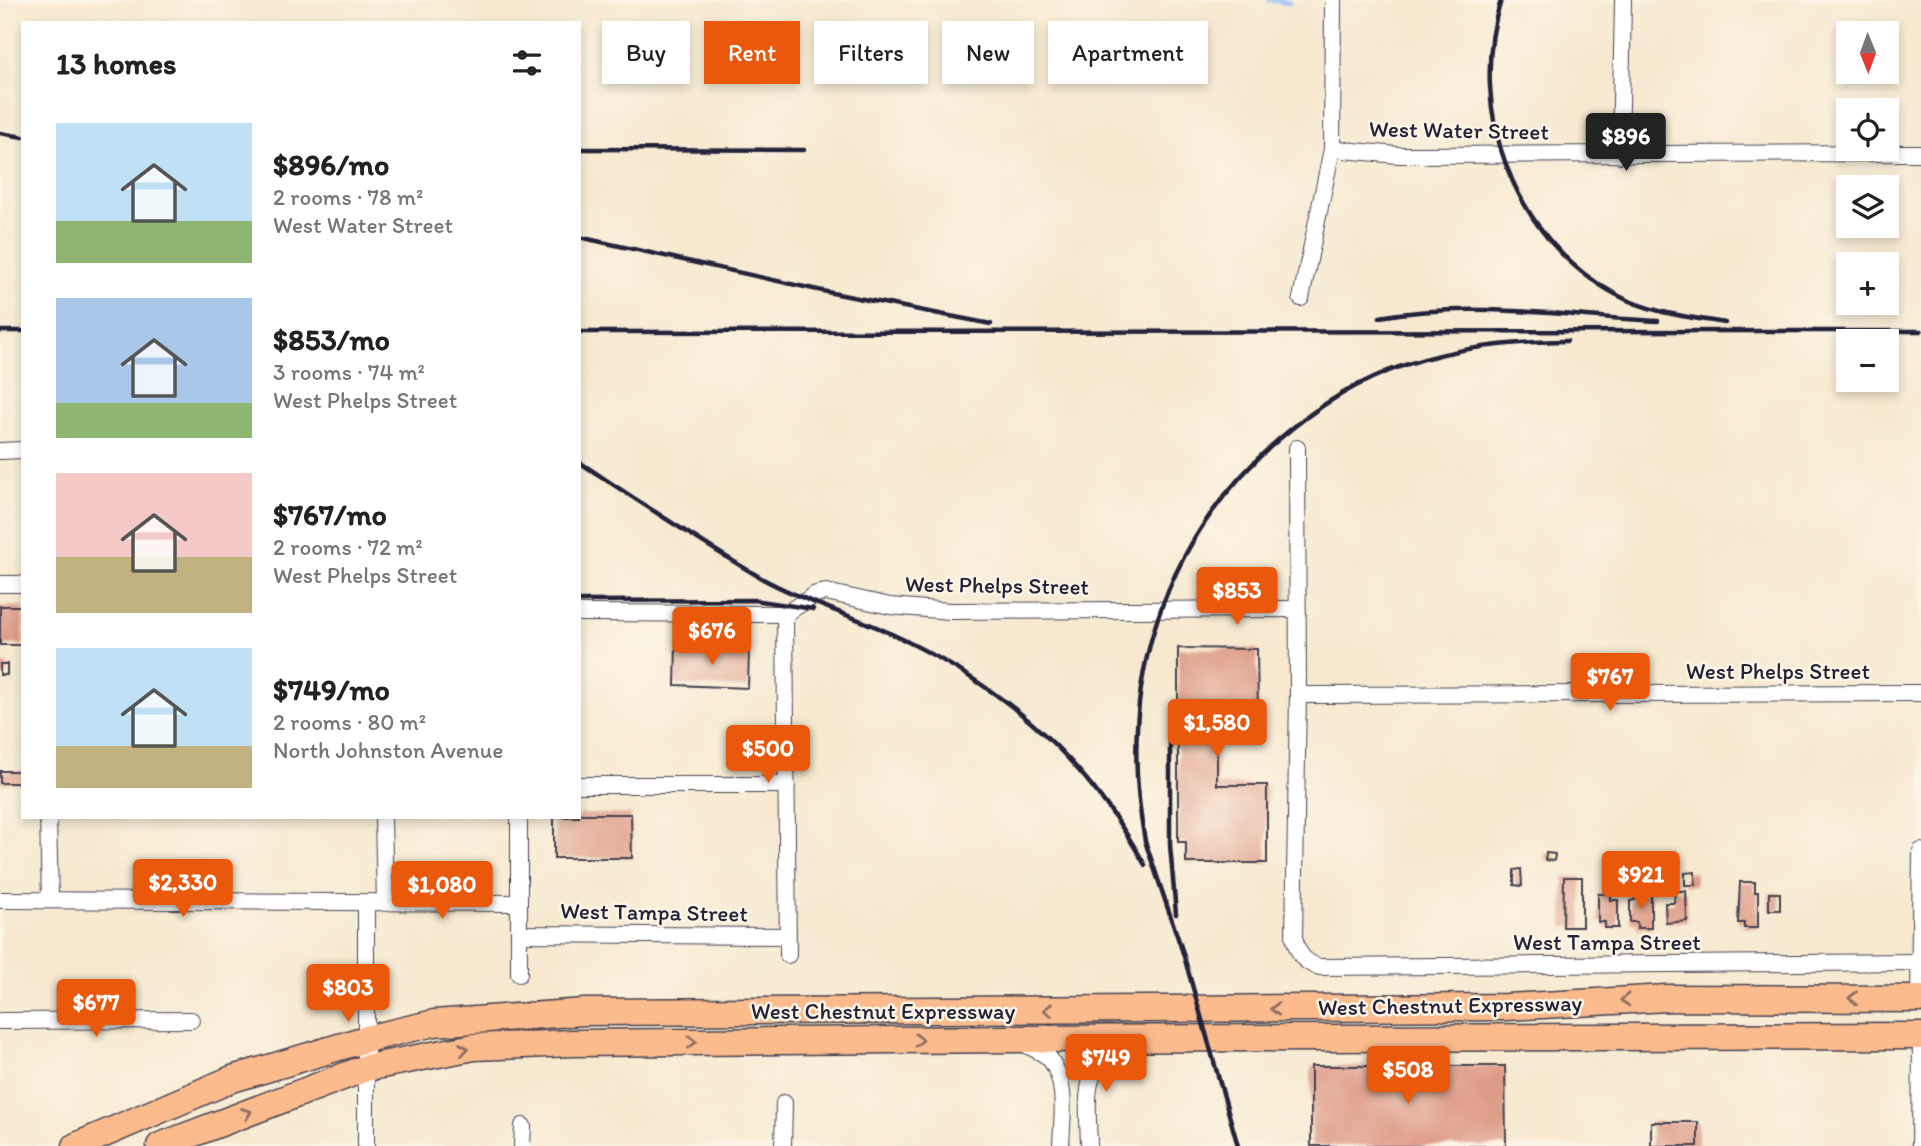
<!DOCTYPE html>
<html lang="en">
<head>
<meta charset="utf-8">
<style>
	:root { --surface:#fff; --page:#f2f2f2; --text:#222; --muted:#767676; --accent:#ea580c }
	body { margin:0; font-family:Itim,sans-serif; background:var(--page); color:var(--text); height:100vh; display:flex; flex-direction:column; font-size:26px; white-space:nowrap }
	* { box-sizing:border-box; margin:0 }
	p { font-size:23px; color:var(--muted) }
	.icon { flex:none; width:38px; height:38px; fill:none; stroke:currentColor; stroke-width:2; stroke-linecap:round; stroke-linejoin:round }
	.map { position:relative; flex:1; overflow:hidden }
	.sheet { position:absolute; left:21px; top:21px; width:560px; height:798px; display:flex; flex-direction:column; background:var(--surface); border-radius:0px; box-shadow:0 4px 10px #0003 }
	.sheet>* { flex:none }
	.guide { position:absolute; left:602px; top:21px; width:665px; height:63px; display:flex; gap:14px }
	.needle { width:46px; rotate:179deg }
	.controls { position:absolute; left:1836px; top:21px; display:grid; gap:14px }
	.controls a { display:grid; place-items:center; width:63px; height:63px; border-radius:0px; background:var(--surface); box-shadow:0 4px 10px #0003; font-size:35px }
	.price { position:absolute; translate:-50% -60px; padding:0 16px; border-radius:7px; background:var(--accent); color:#fff; font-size:23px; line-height:46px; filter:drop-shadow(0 2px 4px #0008) }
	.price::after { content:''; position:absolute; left:50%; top:42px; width:21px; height:16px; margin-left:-10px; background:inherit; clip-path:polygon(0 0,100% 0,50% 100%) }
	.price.on { background:#222; color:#fff }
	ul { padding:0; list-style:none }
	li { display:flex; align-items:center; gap:21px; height:175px; padding:0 35px }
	li span { display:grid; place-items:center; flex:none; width:196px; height:140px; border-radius:0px; color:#555 }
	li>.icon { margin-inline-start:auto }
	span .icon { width:84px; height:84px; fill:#fffc; stroke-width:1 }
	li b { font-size:30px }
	h2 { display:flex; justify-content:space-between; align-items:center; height:84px; padding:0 35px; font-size:30px }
	.pill { padding:0 24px; border-radius:0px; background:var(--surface); box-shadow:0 4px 10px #0003; font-size:24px; line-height:63px }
	.pill.on { background:var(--accent); color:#fff }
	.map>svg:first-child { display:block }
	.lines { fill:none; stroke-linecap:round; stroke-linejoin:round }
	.stream { stroke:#88b9f4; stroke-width:4.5 }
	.building { fill:#de9c88 }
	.minor-casing { stroke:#424051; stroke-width:18 }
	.primary-casing { stroke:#424051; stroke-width:29 }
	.minor { stroke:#fff; stroke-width:16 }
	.primary { stroke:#fbbb8d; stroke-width:26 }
	.rail { stroke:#22223b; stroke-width:4.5 }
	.oneway { stroke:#8e6e64 }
	.labels { text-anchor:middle; stroke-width:5; stroke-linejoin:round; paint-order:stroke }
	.street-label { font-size:23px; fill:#22223b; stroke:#fcf5e5 }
</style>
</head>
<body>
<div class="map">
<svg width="1921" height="1146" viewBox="0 0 1921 1146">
	<rect width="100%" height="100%" fill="#fcf5e5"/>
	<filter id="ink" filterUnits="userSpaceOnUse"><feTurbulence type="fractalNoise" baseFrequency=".0143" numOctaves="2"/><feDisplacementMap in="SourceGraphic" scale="14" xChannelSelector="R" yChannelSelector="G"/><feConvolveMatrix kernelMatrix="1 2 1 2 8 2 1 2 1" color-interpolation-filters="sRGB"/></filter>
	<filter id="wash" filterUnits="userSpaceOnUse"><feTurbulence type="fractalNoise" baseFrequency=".00686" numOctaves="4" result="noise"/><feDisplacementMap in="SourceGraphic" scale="28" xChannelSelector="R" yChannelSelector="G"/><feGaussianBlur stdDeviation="1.57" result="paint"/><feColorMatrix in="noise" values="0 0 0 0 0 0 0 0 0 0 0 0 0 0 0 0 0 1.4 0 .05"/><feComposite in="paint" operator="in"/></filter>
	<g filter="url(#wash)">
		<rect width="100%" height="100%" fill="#f7e9d0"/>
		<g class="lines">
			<!-- stream -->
			<path class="stream" d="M1269 0 1289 3"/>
		</g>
		<g id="blocks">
			<!-- building -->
			<g class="building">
				<rect x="0" y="606" width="23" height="39"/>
				<path d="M676 646 749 648 748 688 675 685Z"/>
				<path d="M1178 648 1257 649 1258 714H1217V785H1267V863H1186V842H1178Z"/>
				<rect x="0" y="664" width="7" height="11"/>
				<rect x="0" y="771" width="23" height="12"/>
				<path d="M579 814H631L632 858H554V817H579Z"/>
				<path d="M1546 853 1555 854 1554 861 1545 860Z"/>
				<path d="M1521 869 1522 886 1514 885V870Z"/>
				<path d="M1695 872V885H1685V873Z"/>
				<path d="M1564 877H1582V927H1563Z"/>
				<path d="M1740 882H1755V892H1758V928H1744V923H1738Z"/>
				<path d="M1675 891H1686L1687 921 1666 923 1665 903H1674Z"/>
				<rect x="1769" y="893" width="11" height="17"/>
				<path d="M1598 894H1611V900H1618V928H1605V922H1598Z"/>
				<path d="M1651 894V928H1637V922H1630V901L1635 900V895Z"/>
				<path d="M1311 1066H1505L1506 1146H1311Z"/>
				<rect x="1651" y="1122" width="47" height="24"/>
			</g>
		</g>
	</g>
	<g filter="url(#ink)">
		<use href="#blocks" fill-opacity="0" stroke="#424051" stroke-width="2"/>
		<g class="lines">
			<defs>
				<g id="minor">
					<path d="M1332 149 1398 155 1921 153"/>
					<path d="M1620 155 1623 0"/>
					<path d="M1301 298 1332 149 1333 0"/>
					<path d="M1297 448 1298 695 1294 937C1298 953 1303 963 1320 967L1920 962"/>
					<path d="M0 451 23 450"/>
					<path d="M0 584H23"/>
					<path d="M579 613 785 614 816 594 826 592 890 606 950 611 1296 609"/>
					<path d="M785 614 788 955"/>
					<path d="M1298 695 1921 693"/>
					<path d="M579 785H787"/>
					<path d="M48 817 50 900"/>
					<path d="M383 817 385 903"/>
					<path d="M519 817V974"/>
					<path d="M0 900 519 903"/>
					<path d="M519 934 787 936"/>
					<path d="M1919 999 1921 851"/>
					<path d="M0 1021 191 1020"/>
					<path d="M1021 1042C1029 1047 1044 1052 1050 1059 1068 1083 1062 1118 1061 1146"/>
					<path d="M366 1146V903"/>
					<path d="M522 1146 523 1126"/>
					<path d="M783 1146 784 1103"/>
					<path d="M1089 1146C1088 1101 1080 1068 1122 1040"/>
					<path d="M1920 1146 1921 1036"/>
				</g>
				<g id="primary">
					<path d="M76 1146 232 1079 366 1039 434 1023 584 1012 1506 1007 1667 998 1921 999"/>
					<path d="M160 1146 366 1068 474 1047 572 1043 1016 1039 1921 1036"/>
				</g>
			</defs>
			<!-- minor casing -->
			<use href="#minor" class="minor-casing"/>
			<!-- primary casing -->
			<use href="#primary" class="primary-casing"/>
			<!-- minor -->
			<use href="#minor" class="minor"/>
			<!-- primary -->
			<use href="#primary" class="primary"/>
			<!-- rail -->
			<g class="rail">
				<path d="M1501 0C1466 109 1514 241 1617 295 1650 313 1689 317 1725 323"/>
				<path d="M0 133 23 137"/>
				<path d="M579 149 804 150"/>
				<path d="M579 237 827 292 991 324"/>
				<path d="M1380 317C1472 301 1565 316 1658 321"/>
				<path d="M0 331H23"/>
				<path d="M579 332 1921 331"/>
				<path d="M579 462C640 502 701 543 763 579 801 600 842 612 881 629 998 682 1081 751 1145 865"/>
				<path d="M579 601 754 600 813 609"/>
				<path d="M1170 711V845L1176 914"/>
				<path d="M1238 1146 1183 953 1145 841C1116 688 1161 542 1278 440 1315 408 1359 380 1405 365 1457 347 1512 342 1567 341"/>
			</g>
		</g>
		<!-- one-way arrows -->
		<defs><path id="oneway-chevron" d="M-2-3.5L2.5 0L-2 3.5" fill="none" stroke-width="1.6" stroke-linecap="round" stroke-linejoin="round" transform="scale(1.75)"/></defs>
		<g class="oneway">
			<use href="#oneway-chevron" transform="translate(1853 998) rotate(-180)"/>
			<use href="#oneway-chevron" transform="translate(1625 1000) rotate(177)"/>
			<use href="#oneway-chevron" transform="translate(1275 1009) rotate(179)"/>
			<use href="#oneway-chevron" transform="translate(1048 1010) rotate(180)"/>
			<use href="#oneway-chevron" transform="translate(919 1040)"/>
			<use href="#oneway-chevron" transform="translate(692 1042)"/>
			<use href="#oneway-chevron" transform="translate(464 1049) rotate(-10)"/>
			<use href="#oneway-chevron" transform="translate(247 1113) rotate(-21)"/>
		</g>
	</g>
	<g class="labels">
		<!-- street labels -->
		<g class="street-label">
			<text transform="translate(1459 130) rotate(1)" y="8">West Water Street</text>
			<text transform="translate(997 585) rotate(1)" y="8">West Phelps Street</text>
			<text x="1778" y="679">West Phelps Street</text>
			<text transform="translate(654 912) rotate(1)" y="8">West Tampa Street</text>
			<text x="1607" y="950">West Tampa Street</text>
			<text transform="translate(1450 1005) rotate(-1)" y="8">West Chestnut Expressway</text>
			<text x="883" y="1019">West Chestnut Expressway</text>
		</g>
	</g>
</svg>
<div class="controls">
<a><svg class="needle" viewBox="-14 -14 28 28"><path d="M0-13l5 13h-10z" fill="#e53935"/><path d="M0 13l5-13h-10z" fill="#767676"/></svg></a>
<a><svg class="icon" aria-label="locate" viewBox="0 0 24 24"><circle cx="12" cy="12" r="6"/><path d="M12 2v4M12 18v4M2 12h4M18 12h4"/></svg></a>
<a><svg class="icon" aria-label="layers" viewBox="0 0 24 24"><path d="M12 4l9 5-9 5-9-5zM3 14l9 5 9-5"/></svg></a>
<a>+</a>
<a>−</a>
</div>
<b class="price on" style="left:1626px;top:173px">$896</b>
<b class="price" style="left:1237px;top:627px">$853</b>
<b class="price" style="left:712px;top:667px">$676</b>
<b class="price" style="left:1610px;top:713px">$767</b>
<b class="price" style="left:1217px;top:759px">$1,580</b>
<b class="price" style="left:768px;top:785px">$500</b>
<b class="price" style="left:1641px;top:911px">$921</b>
<b class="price" style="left:183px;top:919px">$2,330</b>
<b class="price" style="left:442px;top:921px">$1,080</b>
<b class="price" style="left:348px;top:1024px">$803</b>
<b class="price" style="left:96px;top:1039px">$677</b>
<b class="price" style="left:1106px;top:1094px">$749</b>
<b class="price" style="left:1408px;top:1106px">$508</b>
<div class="guide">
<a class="pill">Buy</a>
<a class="pill on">Rent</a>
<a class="pill">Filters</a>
<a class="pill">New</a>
<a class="pill">Apartment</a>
</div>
<section class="sheet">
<h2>13 homes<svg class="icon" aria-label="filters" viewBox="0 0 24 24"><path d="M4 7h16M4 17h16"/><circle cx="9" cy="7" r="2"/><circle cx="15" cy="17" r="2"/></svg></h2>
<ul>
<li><span style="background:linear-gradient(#bfe0f5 70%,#8fb573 0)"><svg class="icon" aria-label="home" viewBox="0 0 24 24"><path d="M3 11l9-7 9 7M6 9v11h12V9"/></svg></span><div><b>$896/mo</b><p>2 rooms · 78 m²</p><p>West Water Street</p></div></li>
<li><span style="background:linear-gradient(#a9c7e8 75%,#8fb573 0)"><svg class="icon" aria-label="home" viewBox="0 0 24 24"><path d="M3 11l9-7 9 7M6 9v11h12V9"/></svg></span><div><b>$853/mo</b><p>3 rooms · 74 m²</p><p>West Phelps Street</p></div></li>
<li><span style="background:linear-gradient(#f6c9c9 60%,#c2b280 0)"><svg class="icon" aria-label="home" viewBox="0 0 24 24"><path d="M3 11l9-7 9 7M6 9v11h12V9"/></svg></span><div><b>$767/mo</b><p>2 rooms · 72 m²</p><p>West Phelps Street</p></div></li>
<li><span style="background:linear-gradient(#bfe0f5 70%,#c2b280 0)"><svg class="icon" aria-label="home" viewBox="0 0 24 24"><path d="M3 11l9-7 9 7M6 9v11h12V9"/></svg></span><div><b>$749/mo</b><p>2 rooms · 80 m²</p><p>North Johnston Avenue</p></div></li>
</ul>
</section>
</div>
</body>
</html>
